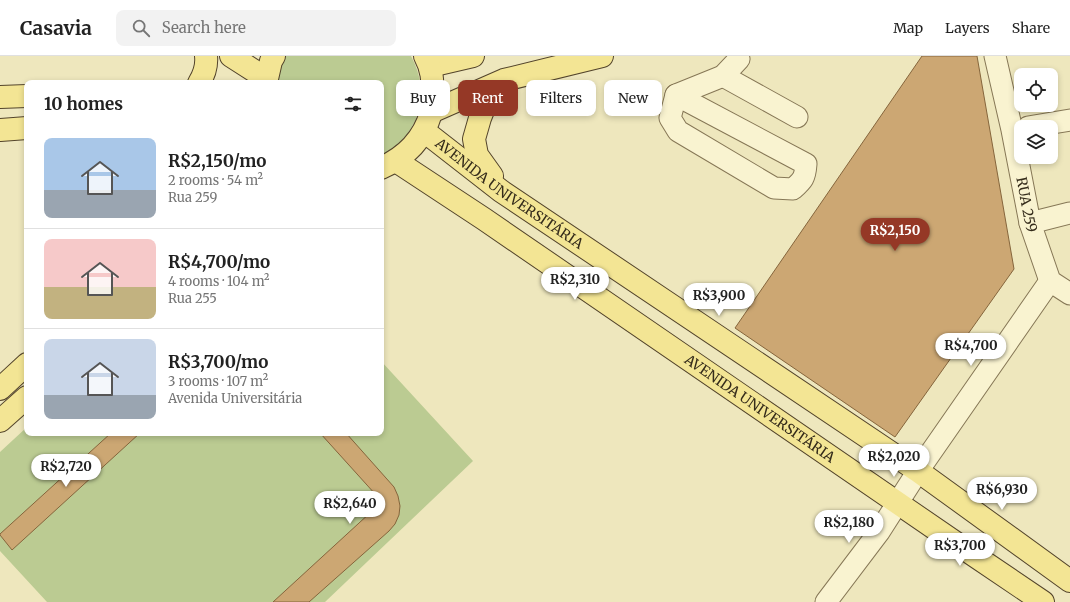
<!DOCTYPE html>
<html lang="en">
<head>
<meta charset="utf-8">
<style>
	:root { --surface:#fff; --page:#f2f2f2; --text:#222; --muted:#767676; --line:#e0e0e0; --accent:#953826 }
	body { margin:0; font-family:Merriweather,serif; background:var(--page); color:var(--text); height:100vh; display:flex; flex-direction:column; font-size:15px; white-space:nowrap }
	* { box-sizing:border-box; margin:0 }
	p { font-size:13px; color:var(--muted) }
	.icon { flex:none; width:22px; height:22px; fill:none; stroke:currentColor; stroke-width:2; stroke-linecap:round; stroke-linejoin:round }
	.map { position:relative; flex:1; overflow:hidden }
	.sheet { position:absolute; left:24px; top:24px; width:360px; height:356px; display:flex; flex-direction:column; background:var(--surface); border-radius:8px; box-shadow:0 2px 6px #0003 }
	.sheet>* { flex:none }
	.guide { position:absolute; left:396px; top:24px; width:380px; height:36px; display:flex; gap:8px }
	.tools { position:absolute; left:1014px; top:12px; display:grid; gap:8px }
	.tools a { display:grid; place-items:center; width:44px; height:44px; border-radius:8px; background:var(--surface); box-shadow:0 2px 6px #0003; font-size:20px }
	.price { position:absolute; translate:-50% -34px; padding:0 9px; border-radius:14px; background:#fff; color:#222; font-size:13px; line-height:26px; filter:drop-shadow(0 1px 2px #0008) }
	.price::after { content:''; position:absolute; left:50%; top:24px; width:12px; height:9px; margin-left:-6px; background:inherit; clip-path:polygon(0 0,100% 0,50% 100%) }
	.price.selected { background:var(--accent); color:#fff }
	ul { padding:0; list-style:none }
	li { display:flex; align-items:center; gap:12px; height:100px; padding:0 20px }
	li+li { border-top:1px solid var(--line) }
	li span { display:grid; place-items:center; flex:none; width:112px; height:80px; border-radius:8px; color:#555 }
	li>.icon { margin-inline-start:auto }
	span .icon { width:48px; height:48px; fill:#fffc; stroke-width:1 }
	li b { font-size:17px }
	h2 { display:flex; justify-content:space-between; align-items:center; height:48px; padding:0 20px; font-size:17px }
	.tag { padding:0 14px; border-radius:8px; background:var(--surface); box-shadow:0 2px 6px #0003; font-size:14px; line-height:36px }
	.tag.selected { background:var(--accent); color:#fff }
	header { display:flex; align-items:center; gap:24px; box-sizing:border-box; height:56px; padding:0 20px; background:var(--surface); border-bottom:1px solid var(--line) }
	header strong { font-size:19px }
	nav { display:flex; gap:22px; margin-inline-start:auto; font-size:14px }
	.search { width:280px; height:36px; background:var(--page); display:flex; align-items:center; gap:10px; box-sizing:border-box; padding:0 14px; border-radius:8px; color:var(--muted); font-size:15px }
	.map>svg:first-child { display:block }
	.green { fill:#bbcb92 }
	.building { fill:#cca773; stroke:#85653c }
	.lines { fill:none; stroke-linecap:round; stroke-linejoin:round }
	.minor-casing { stroke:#867756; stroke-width:23 }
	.major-casing { stroke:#53442b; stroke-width:24 }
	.minor { stroke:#f9f3d0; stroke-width:21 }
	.major { stroke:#f3e594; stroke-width:22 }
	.labels { text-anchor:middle; stroke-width:3; stroke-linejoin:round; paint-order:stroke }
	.street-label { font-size:14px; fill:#352c1b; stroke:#f5f0cd }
</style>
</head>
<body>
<header>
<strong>Casavia</strong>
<div class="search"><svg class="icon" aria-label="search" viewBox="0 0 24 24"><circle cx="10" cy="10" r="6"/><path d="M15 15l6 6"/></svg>Search here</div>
<nav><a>Map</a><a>Layers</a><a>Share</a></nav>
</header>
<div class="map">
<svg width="1070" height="546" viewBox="0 0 1070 546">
	<rect width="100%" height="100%" fill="#eee7bd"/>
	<!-- green -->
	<g class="green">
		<path d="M285 0H411C432 38 419 80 381 100V27H276L278 16Z"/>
		<path d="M381 305 473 405 325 546H47L0 495V396L27 371V377H381Z"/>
	</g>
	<!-- building -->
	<g class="building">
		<path d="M922 0H977L1014 213 895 381 735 272Z"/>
		<path d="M111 377H140L12 494 0 479V478Z"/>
		<path d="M320 377H346L394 431 398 440 400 450 399 459 395 468 389 475 309 546H273L371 456 376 448V439Z"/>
	</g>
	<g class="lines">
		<defs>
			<g id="minor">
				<path id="s1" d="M995 0 1012 74 1030 167 1050 225 1070 238"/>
				<path d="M723 20 797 61"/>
				<path d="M676 39 806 108C805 122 803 124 793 133L774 132 678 75 670 62Z"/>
				<path d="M676 39 723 20 739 3 738 0"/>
				<path d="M1028 71 1070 64"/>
				<path d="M1030 167 1070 157"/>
				<path d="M826 546 879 476 918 415 1050 225"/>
			</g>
			<g id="major">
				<path d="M231 0 267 23"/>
				<path d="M430 10 473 0"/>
				<path d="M199 27C204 19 207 9 206 0"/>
				<path d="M266 27 271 5 274 0"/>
				<path d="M0 41 27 40"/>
				<path d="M431 56 504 24 602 0"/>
				<path d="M0 74 27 72"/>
				<path id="s2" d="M424 75 501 135 918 415 1070 525"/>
				<path id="s3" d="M396 105 484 163 972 498 1043 546"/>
				<path d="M381 112C406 101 423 84 431 57 433 52 432 45 432 39 433 24 432 13 425 0"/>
				<path d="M492 120 477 99 474 83 480 62 488 42 503 26"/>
				<path d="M0 333 27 308"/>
				<path d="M0 365 27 341"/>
			</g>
		</defs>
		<!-- minor casing -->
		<use href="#minor" class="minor-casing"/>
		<!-- major casing -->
		<use href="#major" class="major-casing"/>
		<!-- minor -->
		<use href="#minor" class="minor"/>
		<!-- major -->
		<use href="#major" class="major"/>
	</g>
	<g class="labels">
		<!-- street labels -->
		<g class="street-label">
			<text dy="5" stroke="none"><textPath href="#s2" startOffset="106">AVENIDA UNIVERSITÁRIA</textPath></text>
			<text dy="5" stroke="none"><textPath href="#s1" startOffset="152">RUA 259</textPath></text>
			<text dy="5" stroke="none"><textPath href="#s3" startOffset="440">AVENIDA UNIVERSITÁRIA</textPath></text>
		</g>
	</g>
</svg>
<div class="tools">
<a><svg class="icon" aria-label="locate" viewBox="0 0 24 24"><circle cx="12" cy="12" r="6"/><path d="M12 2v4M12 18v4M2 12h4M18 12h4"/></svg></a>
<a><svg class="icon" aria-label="layers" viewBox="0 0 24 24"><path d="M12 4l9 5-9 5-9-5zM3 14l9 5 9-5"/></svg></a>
</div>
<b class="price selected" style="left:895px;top:196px">R$2,150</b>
<b class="price" style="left:575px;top:245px">R$2,310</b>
<b class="price" style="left:719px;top:261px">R$3,900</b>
<b class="price" style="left:971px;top:311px">R$4,700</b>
<b class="price" style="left:894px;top:422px">R$2,020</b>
<b class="price" style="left:66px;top:432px">R$2,720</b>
<b class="price" style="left:1002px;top:455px">R$6,930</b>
<b class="price" style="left:350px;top:469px">R$2,640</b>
<b class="price" style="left:849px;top:488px">R$2,180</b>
<b class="price" style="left:960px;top:511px">R$3,700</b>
<div class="guide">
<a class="tag">Buy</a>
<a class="tag selected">Rent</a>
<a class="tag">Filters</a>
<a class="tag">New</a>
</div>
<section class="sheet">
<h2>10 homes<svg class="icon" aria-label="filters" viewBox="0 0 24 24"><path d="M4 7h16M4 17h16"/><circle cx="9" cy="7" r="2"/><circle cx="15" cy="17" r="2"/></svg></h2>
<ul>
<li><span style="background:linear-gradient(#a9c7e8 65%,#9aa5b1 0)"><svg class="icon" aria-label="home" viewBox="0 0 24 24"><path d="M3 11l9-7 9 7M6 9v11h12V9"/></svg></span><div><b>R$2,150/mo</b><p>2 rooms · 54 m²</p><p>Rua 259</p></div></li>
<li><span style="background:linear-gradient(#f6c9c9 60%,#c2b280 0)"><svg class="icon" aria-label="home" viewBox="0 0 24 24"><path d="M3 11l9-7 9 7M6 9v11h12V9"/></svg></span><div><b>R$4,700/mo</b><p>4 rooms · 104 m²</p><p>Rua 255</p></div></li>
<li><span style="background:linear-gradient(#c9d6e8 70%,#9aa5b1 0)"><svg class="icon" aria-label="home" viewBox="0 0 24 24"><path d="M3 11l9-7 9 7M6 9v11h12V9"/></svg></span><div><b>R$3,700/mo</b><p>3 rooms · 107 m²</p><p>Avenida Universitária</p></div></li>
</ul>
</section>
</div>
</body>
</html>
